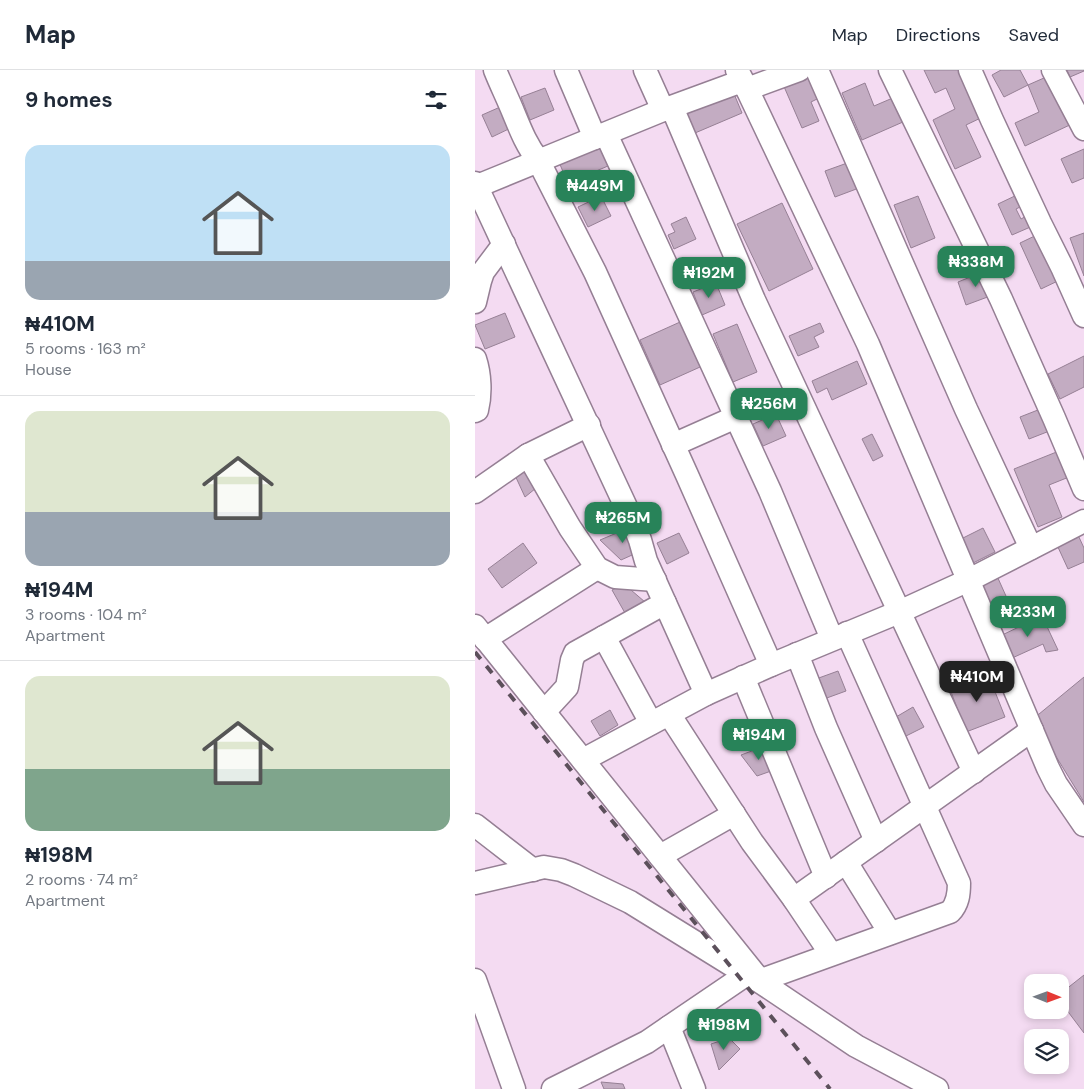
<!DOCTYPE html>
<html lang="en">
<head>
<meta charset="utf-8">
<style>
	:root { --surface:#fff; --page:#f2f2f3; --text:#1f2937; --muted:#747a83; --line:#e0e1e3; --accent:#288359 }
	body { margin:0; font-family:"DM Sans",sans-serif; background:var(--page); color:var(--text); height:100vh; display:flex; flex-direction:column; font-size:19px; white-space:nowrap }
	* { box-sizing:border-box; margin:0 }
	p { font-size:16px; color:var(--muted) }
	.icon { flex:none; width:28px; height:28px; fill:none; stroke:currentColor; stroke-width:2; stroke-linecap:round; stroke-linejoin:round }
	.map { position:relative; flex:1; overflow:hidden }
	.drawer { display:flex; flex-direction:column; background:var(--surface); width:475px }
	.drawer>* { flex:none }
	.needle { width:32px; rotate:91deg }
	.fabs { position:absolute; left:549px; top:904px; display:grid; gap:10px }
	.fabs a { display:grid; place-items:center; width:45px; height:45px; border-radius:10px; background:var(--surface); box-shadow:0 2px 8px #0003; font-size:25px }
	.price { position:absolute; translate:-50% -42px; padding:0 11px; border-radius:10px; background:var(--accent); color:#fff; font-size:16px; line-height:32px; filter:drop-shadow(0 1px 2px #0008) }
	.price::after { content:''; position:absolute; left:50%; top:30px; width:15px; height:11px; margin-left:-8px; background:inherit; clip-path:polygon(0 0,100% 0,50% 100%) }
	.price.active { background:#222; color:#fff }
	ul { padding:0; list-style:none }
	li { display:grid; align-content:center; gap:10px; height:265px; padding:0 25px }
	li+li { border-top:1px solid var(--line) }
	li span { display:grid; place-items:center; height:155px; border-radius:15px; color:#555 }
	li>.icon { margin-inline-start:auto }
	span .icon { width:90px; height:90px; fill:#fffc; stroke-width:1 }
	li b { font-size:21px }
	h2 { display:flex; justify-content:space-between; align-items:center; height:60px; padding:0 25px; font-size:21px }
	header { display:flex; align-items:center; gap:30px; box-sizing:border-box; height:70px; padding:0 25px; background:var(--surface); border-bottom:1px solid var(--line) }
	header strong { font-size:24px }
	nav { display:flex; gap:28px; margin-inline-start:auto; font-size:18px }
	main { display:flex; flex:1; min-height:0 }
	.map>svg:first-child { display:block }
	.building { fill:#c3acc2; stroke:#968095 }
	.lines { fill:none; stroke-linecap:round; stroke-linejoin:round }
	.street-casing { stroke:#957f94; stroke-width:25 }
	.street { stroke:#fff; stroke-width:22 }
	.rail { stroke:#5c505b; stroke-width:4; stroke-dasharray:9 9; stroke-linecap:butt }
</style>
</head>
<body>
<header>
<strong>Map</strong>
<nav><a>Map</a><a>Directions</a><a>Saved</a></nav>
</header>
<main>
<section class="drawer">
<h2>9 homes<svg class="icon" aria-label="filters" viewBox="0 0 24 24"><path d="M4 7h16M4 17h16"/><circle cx="9" cy="7" r="2"/><circle cx="15" cy="17" r="2"/></svg></h2>
<ul>
<li><span style="background:linear-gradient(#bfe0f5 75%,#9aa5b1 0)"><svg class="icon" aria-label="home" viewBox="0 0 24 24"><path d="M3 11l9-7 9 7M6 9v11h12V9"/></svg></span><div><b>₦410M</b><p>5 rooms · 163 m²</p><p>House</p></div></li>
<li><span style="background:linear-gradient(#dfe7d0 65%,#9aa5b1 0)"><svg class="icon" aria-label="home" viewBox="0 0 24 24"><path d="M3 11l9-7 9 7M6 9v11h12V9"/></svg></span><div><b>₦194M</b><p>3 rooms · 104 m²</p><p>Apartment</p></div></li>
<li><span style="background:linear-gradient(#dfe7d0 60%,#7fa58c 0)"><svg class="icon" aria-label="home" viewBox="0 0 24 24"><path d="M3 11l9-7 9 7M6 9v11h12V9"/></svg></span><div><b>₦198M</b><p>2 rooms · 74 m²</p><p>Apartment</p></div></li>
</ul>
</section>
<div class="map">
<svg width="609" height="1019" viewBox="0 0 609 1019">
	<rect width="100%" height="100%" fill="#f4dbf2"/>
	<!-- building -->
	<g class="building">
		<path d="M449 0H493L514 44 491 55 506 87 480 99 458 50 480 39 471 18 460 23Z"/>
		<path d="M526 0H545L553 15 529 27 517 5Z"/>
		<path d="M592 0H609V1L595 7Z"/>
		<path d="M332 1 344 28 336 32 344 51 327 58 307 12Z"/>
		<path d="M578 4 599 53 550 76 540 53 564 42 553 15Z"/>
		<path d="M390 13 399 36 427 24 437 48 387 70 367 23Z"/>
		<path d="M70 18 79 40 55 50 46 27Z"/>
		<path d="M257 19 267 43 220 63 210 39Z"/>
		<path d="M32 34 42 55 17 67 7 45Z"/>
		<path d="M130 69 140 93 93 113 83 90Z"/>
		<path d="M609 79V108L597 113 586 89Z"/>
		<path d="M375 92 384 118 360 127 350 101Z"/>
		<path d="M544 124 549 135 541 139 546 149 555 144 560 155 537 165 523 134Z"/>
		<path d="M126 126 136 146 113 157 103 137Z"/>
		<path d="M443 126 460 168 436 178 419 135Z"/>
		<path d="M307 133 338 199 294 221 262 154Z"/>
		<path d="M211 147 221 169 199 179 193 165 200 162 196 154Z"/>
		<path d="M568 162 589 208 566 219 545 173Z"/>
		<path d="M609 163V206L595 168Z"/>
		<path d="M510 201 518 225 491 235 483 212Z"/>
		<path d="M241 213 250 235 227 245 218 222Z"/>
		<path d="M30 243 40 267 10 279 0 255Z"/>
		<path d="M214 248 234 293 185 315 165 270Z"/>
		<path d="M345 253 349 262 339 267 344 277 323 286 314 266Z"/>
		<path d="M262 254 282 302 258 312 238 264Z"/>
		<path d="M609 286V317L585 329 573 304Z"/>
		<path d="M382 291 392 314 357 330 352 318 342 323 337 311Z"/>
		<path d="M568 338 577 360 554 369 545 347Z"/>
		<path d="M301 344 311 366 288 376 278 354Z"/>
		<path d="M397 364 408 386 398 391 387 369Z"/>
		<path d="M589 379 599 405 574 415 587 447 563 457 539 399Z"/>
		<path d="M50 392 66 414 50 427 38 401Z"/>
		<path d="M156 457 166 481 146 490 125 470Z"/>
		<path d="M508 458 520 482 498 493 486 469Z"/>
		<path d="M204 463 214 483 192 494 182 473Z"/>
		<path d="M603 465 609 478V492L593 499 582 475Z"/>
		<path d="M48 473 62 493 27 518 13 499Z"/>
		<path d="M522 506 535 535 518 543 504 514Z"/>
		<path d="M149 514 170 532 150 543 137 520Z"/>
		<path d="M567 546 583 580 571 582 568 574 535 589 525 566Z"/>
		<path d="M363 601 371 621 349 629 341 609Z"/>
		<path d="M513 604 530 647 491 662 475 619Z"/>
		<path d="M609 607V732L558 649Z"/>
		<path d="M438 637 449 657 431 666 421 647Z"/>
		<path d="M135 640 143 655 125 666 116 651Z"/>
		<path d="M290 676 299 700 282 706 266 685Z"/>
		<path d="M609 905V963L585 931V924Z"/>
		<path d="M254 968 265 979 244 1000 236 974Z"/>
		<path d="M126 1012 148 1014 150 1019H129Z"/>
	</g>
	<g class="lines">
		<defs>
			<g id="street">
				<path d="M20 0C26 15 33 29 39 44 46 61 52 76 63 90L120 202 212 405 296 595"/>
				<path d="M91 0 120 68"/>
				<path d="M170 0 188 40H196L199 42 279 230 499 702"/>
				<path d="M262 0 272 19 393 274 573 698 581 714 609 755"/>
				<path d="M342 0 491 339 556 478"/>
				<path d="M415 0 526 229 579 348 609 419"/>
				<path d="M495 0 517 50 565 153 587 197 609 246"/>
				<path d="M578 0 609 59"/>
				<path d="M272 19 324 0"/>
				<path d="M131 64 295 421 357 569"/>
				<path d="M0 113 158 452 165 470 171 491 231 624"/>
				<path d="M0 117 188 40 267 11"/>
				<path d="M0 232 5 211 8 202 29 174"/>
				<path d="M0 289C5 304 6 324 2 340L0 341"/>
				<path d="M198 375 261 347"/>
				<path d="M53 385 95 458 122 498 140 507 180 510"/>
				<path d="M0 422 53 385 114 355"/>
				<path d="M0 556 287 913 381 976 462 1019"/>
				<path d="M129 567 176 653"/>
				<path d="M10 569 122 498"/>
				<path d="M322 584 351 658 401 771"/>
				<path d="M268 607 351 807"/>
				<path d="M69 642 92 617 97 590 100 583 190 533"/>
				<path d="M194 644 277 772 319 829 356 884"/>
				<path d="M108 690 231 624 296 595 424 542 494 510 609 451"/>
				<path d="M0 755 58 800"/>
				<path d="M185 786 259 744"/>
				<path d="M371 792 415 863"/>
				<path d="M0 813 69 797 86 800 99 805 155 832 281 910 292 908 475 842C483 834 484 824 484 813L372 563"/>
				<path d="M319 829 557 660"/>
				<path d="M0 910 39 1019"/>
				<path d="M194 957 219 1019"/>
				<path d="M78 1019 172 972 272 904"/>
			</g>
		</defs>
		<!-- street casing -->
		<use href="#street" class="street-casing"/>
		<!-- street -->
		<use href="#street" class="street"/>
		<!-- rail -->
		<path class="rail" d="M0 582 355 1019"/>
	</g>
</svg>
<div class="fabs">
<a><svg class="needle" viewBox="-14 -14 28 28"><path d="M0-13l5 13h-10z" fill="#e53935"/><path d="M0 13l5-13h-10z" fill="#747a83"/></svg></a>
<a><svg class="icon" aria-label="layers" viewBox="0 0 24 24"><path d="M12 4l9 5-9 5-9-5zM3 14l9 5 9-5"/></svg></a>
</div>
<b class="price" style="left:120px;top:142px">₦449M</b>
<b class="price" style="left:501px;top:218px">₦338M</b>
<b class="price" style="left:234px;top:229px">₦192M</b>
<b class="price" style="left:294px;top:360px">₦256M</b>
<b class="price" style="left:148px;top:474px">₦265M</b>
<b class="price" style="left:553px;top:568px">₦233M</b>
<b class="price active" style="left:502px;top:633px">₦410M</b>
<b class="price" style="left:284px;top:691px">₦194M</b>
<b class="price" style="left:249px;top:981px">₦198M</b>
</div>
</main>
</body>
</html>
